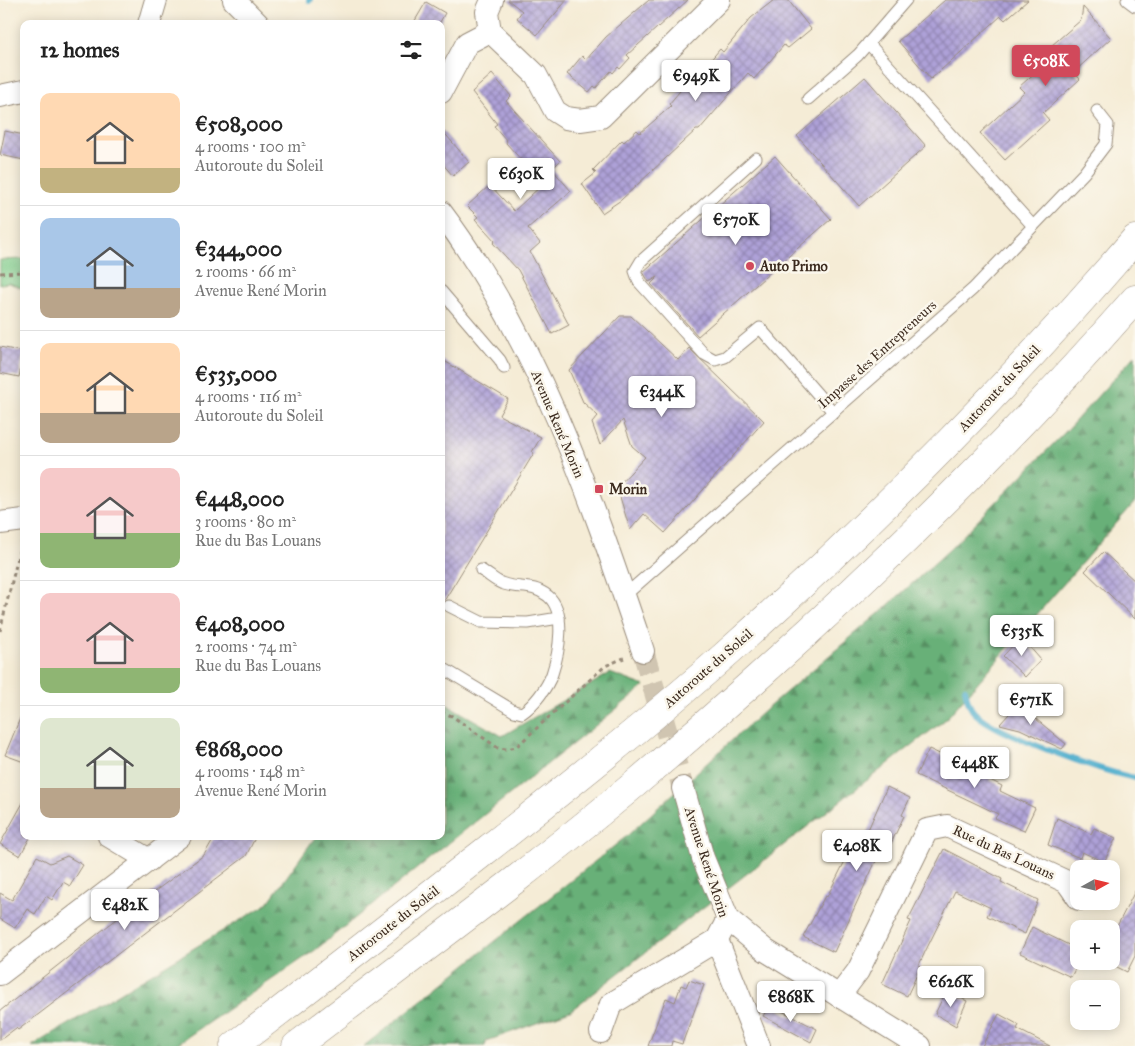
<!DOCTYPE html>
<html lang="en">
<head>
<meta charset="utf-8">
<style>
	:root { --surface:#fff; --page:#f6f6f6; --text:#222; --muted:#767676; --line:#e0e0e0; --accent:#d1495b }
	body { margin:0; font-family:"IM FELL Great Primer",serif; background:var(--page); color:var(--text); height:100vh; display:flex; flex-direction:column; font-size:19px; white-space:nowrap }
	* { box-sizing:border-box; margin:0 }
	p { font-size:16px; color:var(--muted) }
	.icon { flex:none; width:28px; height:28px; fill:none; stroke:currentColor; stroke-width:2; stroke-linecap:round; stroke-linejoin:round }
	.map { position:relative; flex:1; overflow:hidden }
	.panel { position:absolute; left:20px; top:20px; width:425px; height:820px; display:flex; flex-direction:column; background:var(--surface); border-radius:10px; box-shadow:0 2px 12px #0003 }
	.panel>* { flex:none }
	.needle { width:32px; rotate:82deg }
	.tools { position:absolute; left:1070px; top:860px; display:grid; gap:10px }
	.tools a { display:grid; place-items:center; width:50px; height:50px; border-radius:10px; background:var(--surface); box-shadow:0 2px 12px #0003; font-size:25px }
	.price { position:absolute; translate:-50% -42px; padding:0 11px; border-radius:5px; background:#fff; color:#222; font-size:16px; line-height:32px; filter:drop-shadow(0 1px 2px #0008) }
	.price::after { content:''; position:absolute; left:50%; top:30px; width:15px; height:11px; margin-left:-8px; background:inherit; clip-path:polygon(0 0,100% 0,50% 100%) }
	.price.selected { background:var(--accent); color:#fff }
	ul { padding:0; list-style:none }
	li { display:flex; align-items:center; gap:15px; height:125px; padding:0 20px }
	li+li { border-top:1px solid var(--line) }
	li span { display:grid; place-items:center; flex:none; width:140px; height:100px; border-radius:10px; color:#555 }
	li>.icon { margin-inline-start:auto }
	span .icon { width:60px; height:60px; fill:#fffc; stroke-width:1 }
	li b { font-size:21px }
	h2 { display:flex; justify-content:space-between; align-items:center; height:60px; padding:0 20px; font-size:21px }
	.map>svg:first-child { display:block }
	.green { fill:#7fcc8c; stroke:#5d7b55 }
	.forest { fill:url(#forest-firs); stroke:#516d4b }
	.lines { fill:none; stroke-linecap:round; stroke-linejoin:round }
	.stream { stroke:#4faecd; stroke-width:6 }
	.building { fill:url(#building-cross-hatch) }
	.street-tunnel { stroke:#d0c5b1; stroke-width:22; stroke-dasharray:22 11; stroke-linecap:butt }
	.lane-casing { stroke:#988b7a; stroke-width:13 }
	.street-casing { stroke:#988b7a; stroke-width:24 }
	.highway-casing { stroke:#988b7a; stroke-width:29 }
	.path { stroke:#988b7a; stroke-width:3; stroke-dasharray:4 4; stroke-linecap:butt }
	.lane { stroke:#fff; stroke-width:11 }
	.street { stroke:#fff; stroke-width:22 }
	.highway { stroke:#fff; stroke-width:28 }
	.poi-dot { fill:#d1495b; stroke:#fbf7ec; stroke-width:2 }
	.labels { text-anchor:middle; stroke-width:5; stroke-linejoin:round; paint-order:stroke }
	.poi-label { font-size:14px; font-weight:bold; fill:#3b2a1e; stroke:#fbf7ec; text-anchor:start }
	.street-label { font-size:14px; fill:#3b2a1e; stroke:#fbf7ec }
</style>
</head>
<body>
<div class="map">
<svg width="1135" height="1046" viewBox="0 0 1135 1046">
	<defs>
		<pattern id="forest-firs" width="22" height="20" patternUnits="userSpaceOnUse" patternTransform="scale(1.25)"><rect width="22" height="20" fill="#67b078"/><path d="M5 1l3.5 6h-7zM16 11l3.5 6h-7z" fill="#568f62"/></pattern>
		<pattern id="building-cross-hatch" width="8" height="8" patternUnits="userSpaceOnUse" patternTransform="scale(1.25)"><rect width="8" height="8" fill="#aea1d8"/><path d="M0 0l8 8M0 8l8-8" fill="none" stroke="#8f83af"/></pattern>
	</defs>
	<rect width="100%" height="100%" fill="#fbf7ec"/>
	<filter id="ink" filterUnits="userSpaceOnUse"><feTurbulence type="fractalNoise" baseFrequency=".02" numOctaves="2"/><feDisplacementMap in="SourceGraphic" scale="10" xChannelSelector="R" yChannelSelector="G"/><feConvolveMatrix kernelMatrix="1 2 1 2 8 2 1 2 1" color-interpolation-filters="sRGB"/></filter>
	<filter id="wash" filterUnits="userSpaceOnUse"><feTurbulence type="fractalNoise" baseFrequency=".0096" numOctaves="4" result="noise"/><feDisplacementMap in="SourceGraphic" scale="20" xChannelSelector="R" yChannelSelector="G"/><feGaussianBlur stdDeviation="1.12" result="paint"/><feColorMatrix in="noise" values="0 0 0 0 0 0 0 0 0 0 0 0 0 0 0 0 0 1.4 0 .05"/><feComposite in="paint" operator="in"/></filter>
	<g filter="url(#wash)">
		<rect width="100%" height="100%" fill="#f5ecd6"/>
		<!-- green -->
		<path class="green" d="M24 259V289L9 283 0 284V260Z"/>
		<!-- forest -->
		<g class="forest">
			<path d="M1135 355V502L946 719 570 1011 487 1041 485 1046H364L628 835 764 711 884 609 949 550 1067 430Z"/>
			<path d="M610 673 645 686 314 951 174 1046H32L267 904 316 836H441V701L502 736Z"/>
		</g>
		<g class="lines">
			<!-- stream -->
			<g class="stream">
				<path d="M309 0H310"/>
				<path d="M965 689C967 697 968 705 973 711 991 733 1104 772 1135 778"/>
			</g>
		</g>
		<g id="blocks">
			<!-- building -->
			<g class="building">
				<path d="M508 0H567L537 35 517 18 522 11Z"/>
				<path d="M649 0H688L627 55 630 58 620 69 618 67 613 73 611 71 596 88 594 86 589 92 567 74 582 56 586 60 606 37Z"/>
				<path d="M774 0H788L811 29 788 48 784 45 754 79 748 73 699 130H696L621 200 602 213 582 184 596 173 593 170 622 140 624 142 637 130 640 133 671 106 669 104 706 60 709 62 720 49 723 52 751 18Z"/>
				<path d="M945 0H1028L1005 20 1001 16 931 79 898 41Z"/>
				<path d="M426 2 445 13 439 24H413Z"/>
				<path d="M1083 7 1111 38 1074 72 1080 79 1043 113 1049 120 1005 160 980 133 1024 92 1019 87 1057 53 1051 46 1081 20Z"/>
				<path d="M492 74 511 96 506 101 560 161 552 169 571 191 528 228 540 243 530 252 569 325 552 334 518 270 493 243 495 241 475 219 478 217 467 206 490 185 514 211 543 184 506 143 507 141 494 126 497 124 472 92Z"/>
				<path d="M865 77 926 146 859 206 797 136Z"/>
				<path d="M441 129 469 162 453 176 441 162Z"/>
				<path d="M5 131 24 135V160L0 155Z"/>
				<path d="M775 156 831 219 698 336 651 284 658 277 649 282 643 272Z"/>
				<path d="M620 316H631L678 360 689 348 764 421 665 533 644 514 630 530 617 487 645 457 632 446 623 420 600 445 592 423 598 416 583 402 569 370Z"/>
				<path d="M0 347 24 352 19 377 0 373Z"/>
				<path d="M441 359 508 399 499 415 541 437 532 452 534 453 441 606Z"/>
				<path d="M1103 552 1135 581V619L1085 571Z"/>
				<path d="M1021 637 1041 660 1025 677 1003 656Z"/>
				<path d="M1018 704 1066 744 1062 749 1020 729 1000 724Z"/>
				<path d="M23 711H24V762L5 755Z"/>
				<path d="M929 749 991 778 990 780 1002 786 1000 791 1035 808 1024 831 995 818 998 814 916 775Z"/>
				<path d="M887 787 910 798 902 815 904 816 887 852 881 850 834 952 803 937 825 896 827 897 857 837 863 841Z"/>
				<path d="M24 801V836H31L20 856 0 844Z"/>
				<path d="M1057 818 1091 834 1094 828 1116 838 1104 862 1082 852 1080 858 1048 845Z"/>
				<path d="M215 836H256L246 856 18 1030 16 1028 0 1040V1011L109 925 204 855Z"/>
				<path d="M944 849 1002 879 1001 882 1038 900 1025 934 987 916 991 908 955 891 925 952 919 965 921 966 907 996 882 984 911 921 908 920Z"/>
				<path d="M37 856 50 863 67 856 83 865 70 886 63 882 52 900 46 896 35 914 27 909 15 928 0 919V893L12 900Z"/>
				<path d="M1135 891V956L1127 972 1111 964V938Z"/>
				<path d="M1032 927 1079 950V961L1071 977 1020 953Z"/>
				<path d="M689 980 704 985 682 1044 672 1041 671 1046H648L666 998 675 1002 681 985 686 987Z"/>
				<path d="M946 991 967 1001 956 1026 935 1014Z"/>
				<path d="M770 1005 817 1029 811 1042 763 1016Z"/>
				<path d="M999 1014 1019 1025 1017 1029 1050 1046H982Z"/>
			</g>
		</g>
	</g>
	<g filter="url(#ink)">
		<use href="#blocks" fill-opacity="0" stroke="#988b7a" stroke-width="1"/>
		<g class="lines">
			<!-- street-tunnel -->
			<path class="street-tunnel" d="M643 651 683 788"/>
			<defs>
				<g id="lane">
					<path d="M1127 0 1135 6"/>
					<path d="M868 43 1033 226"/>
					<path d="M808 99 858 55 906 0"/>
					<path d="M756 158 641 261 635 271 639 282 704 354 715 360 725 357 760 328 834 413"/>
					<path d="M441 291 500 360 504 368"/>
					<path d="M624 596 973 289 1084 173 1106 144 1108 125 1097 111"/>
					<path d="M449 606 481 622 528 623 559 618"/>
					<path d="M441 667 514 711 522 713C534 705 547 688 552 674 559 653 567 612 548 596 531 583 520 590 501 583 494 580 488 574 481 570"/>
				</g>
				<g id="street">
					<path d="M234 0 258 24"/>
					<path d="M492 0 487 12 490 31 536 75 555 111 566 118 580 120 601 117 719 0"/>
					<path d="M149 24 156 0"/>
					<path d="M441 92 467 43 490 31"/>
					<path d="M0 96 24 91"/>
					<path d="M441 212C539 342 591 498 643 651"/>
					<path d="M0 523 24 520"/>
					<path d="M109 836 149 860"/>
					<path d="M728 919 765 950 920 1046"/>
					<path d="M717 940 759 1046"/>
					<path d="M0 974 180 836"/>
					<path d="M839 996 858 971 927 830 947 826 1067 882 1079 899"/>
					<path d="M601 1032 611 1004 717 940 728 919 703 858 683 788"/>
				</g>
				<g id="highway">
					<path d="M234 1046C318 982 401 917 484 852 566 788 647 724 725 655 870 526 1008 387 1135 239"/>
					<path d="M296 1046C410 959 526 875 636 783 813 634 983 473 1135 299"/>
				</g>
			</defs>
			<!-- lane casing -->
			<use href="#lane" class="lane-casing"/>
			<!-- street casing -->
			<use href="#street" class="street-casing"/>
			<!-- highway casing -->
			<use href="#highway" class="highway-casing"/>
			<!-- path -->
			<g class="path">
				<path d="M0 273 24 272"/>
				<path d="M0 631 22 540"/>
				<path d="M441 712 452 716 498 748 507 749 516 747 605 666 624 658"/>
			</g>
			<!-- lane -->
			<use href="#lane" class="lane"/>
			<!-- street -->
			<use href="#street" class="street"/>
			<!-- highway -->
			<use href="#highway" class="highway"/>
		</g>
	</g>
	<!-- markers -->
	<g class="poi-dot">
		<circle cx="750" cy="266" r="5"/>
		<rect x="594" y="484" width="10" height="10" rx="2.5"/>
	</g>
	<g class="labels">
		<!-- poi labels -->
		<g class="poi-label">
			<text x="760" y="271">Auto Primo</text>
			<text x="609" y="494">Morin</text>
		</g>
		<!-- street labels -->
		<g class="street-label">
			<text transform="translate(877 354) rotate(-42)" y="5">Impasse des Entrepreneurs</text>
			<text transform="translate(999 388) rotate(-47)" y="5">Autoroute du Soleil</text>
			<text transform="translate(558 424) rotate(67)" y="5">Avenue René Morin</text>
			<text transform="translate(708 668) rotate(-41)" y="5">Autoroute du Soleil</text>
			<text transform="translate(1004 852) rotate(25)" y="5">Rue du Bas Louans</text>
			<text transform="translate(707 862) rotate(72)" y="5">Avenue René Morin</text>
			<text transform="translate(393 923) rotate(-38)" y="5">Autoroute du Soleil</text>
		</g>
	</g>
</svg>
<div class="tools">
<a><svg class="needle" viewBox="-14 -14 28 28"><path d="M0-13l5 13h-10z" fill="#e53935"/><path d="M0 13l5-13h-10z" fill="#767676"/></svg></a>
<a>+</a>
<a>−</a>
</div>
<b class="price selected" style="left:1046px;top:87px">€508K</b>
<b class="price" style="left:696px;top:102px">€949K</b>
<b class="price" style="left:521px;top:200px">€630K</b>
<b class="price" style="left:736px;top:246px">€570K</b>
<b class="price" style="left:662px;top:418px">€344K</b>
<b class="price" style="left:1022px;top:657px">€535K</b>
<b class="price" style="left:1031px;top:726px">€571K</b>
<b class="price" style="left:975px;top:789px">€448K</b>
<b class="price" style="left:857px;top:872px">€408K</b>
<b class="price" style="left:125px;top:931px">€482K</b>
<b class="price" style="left:951px;top:1008px">€626K</b>
<b class="price" style="left:791px;top:1023px">€868K</b>
<section class="panel">
<h2>12 homes<svg class="icon" aria-label="filters" viewBox="0 0 24 24"><path d="M4 7h16M4 17h16"/><circle cx="9" cy="7" r="2"/><circle cx="15" cy="17" r="2"/></svg></h2>
<ul>
<li><span style="background:linear-gradient(#ffd9b3 75%,#c2b280 0)"><svg class="icon" aria-label="home" viewBox="0 0 24 24"><path d="M3 11l9-7 9 7M6 9v11h12V9"/></svg></span><div><b>€508,000</b><p>4 rooms · 100 m²</p><p>Autoroute du Soleil</p></div></li>
<li><span style="background:linear-gradient(#a9c7e8 70%,#b9a48a 0)"><svg class="icon" aria-label="home" viewBox="0 0 24 24"><path d="M3 11l9-7 9 7M6 9v11h12V9"/></svg></span><div><b>€344,000</b><p>2 rooms · 66 m²</p><p>Avenue René Morin</p></div></li>
<li><span style="background:linear-gradient(#ffd9b3 70%,#b9a48a 0)"><svg class="icon" aria-label="home" viewBox="0 0 24 24"><path d="M3 11l9-7 9 7M6 9v11h12V9"/></svg></span><div><b>€535,000</b><p>4 rooms · 116 m²</p><p>Autoroute du Soleil</p></div></li>
<li><span style="background:linear-gradient(#f6c9c9 65%,#8fb573 0)"><svg class="icon" aria-label="home" viewBox="0 0 24 24"><path d="M3 11l9-7 9 7M6 9v11h12V9"/></svg></span><div><b>€448,000</b><p>3 rooms · 80 m²</p><p>Rue du Bas Louans</p></div></li>
<li><span style="background:linear-gradient(#f6c9c9 75%,#8fb573 0)"><svg class="icon" aria-label="home" viewBox="0 0 24 24"><path d="M3 11l9-7 9 7M6 9v11h12V9"/></svg></span><div><b>€408,000</b><p>2 rooms · 74 m²</p><p>Rue du Bas Louans</p></div></li>
<li><span style="background:linear-gradient(#dfe7d0 70%,#b9a48a 0)"><svg class="icon" aria-label="home" viewBox="0 0 24 24"><path d="M3 11l9-7 9 7M6 9v11h12V9"/></svg></span><div><b>€868,000</b><p>4 rooms · 148 m²</p><p>Avenue René Morin</p></div></li>
</ul>
</section>
</div>
</body>
</html>
